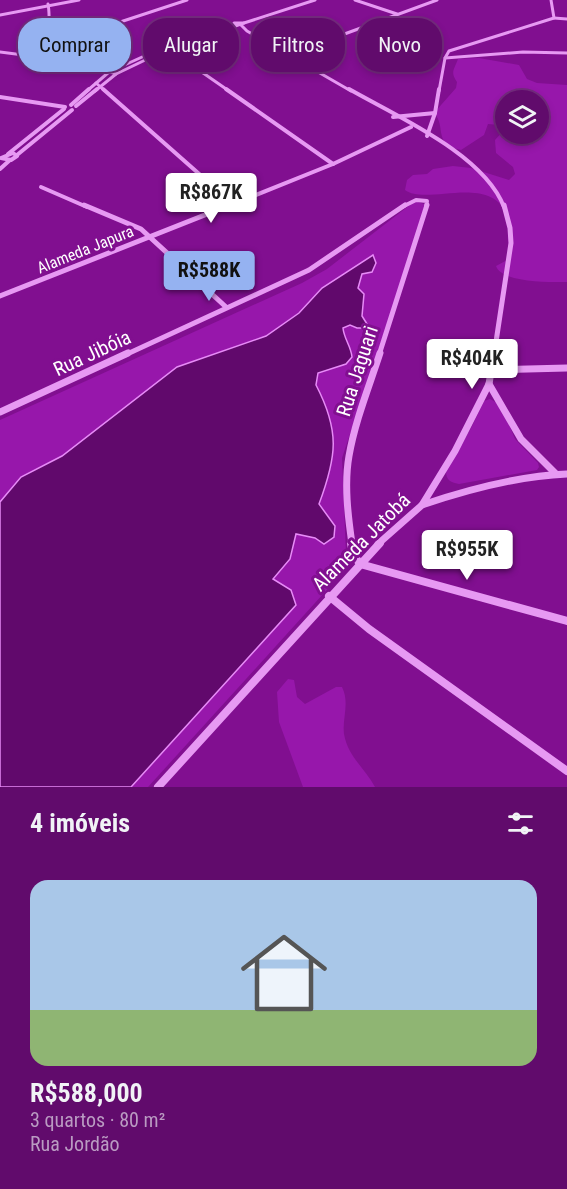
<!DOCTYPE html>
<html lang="pt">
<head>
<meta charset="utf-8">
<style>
	:root { --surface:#610b6c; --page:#671472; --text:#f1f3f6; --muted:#ba9bc2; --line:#752b7f; --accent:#95b2f1 }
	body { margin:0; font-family:"Roboto Condensed",sans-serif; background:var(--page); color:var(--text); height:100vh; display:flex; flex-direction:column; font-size:22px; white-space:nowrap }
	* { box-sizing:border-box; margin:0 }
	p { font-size:20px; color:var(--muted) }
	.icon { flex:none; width:33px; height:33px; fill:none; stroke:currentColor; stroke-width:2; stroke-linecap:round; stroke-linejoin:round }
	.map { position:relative; height:787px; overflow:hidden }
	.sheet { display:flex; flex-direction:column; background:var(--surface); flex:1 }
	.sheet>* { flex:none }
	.hud { position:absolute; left:18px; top:18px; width:531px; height:54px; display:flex; gap:12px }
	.buttons { position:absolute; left:495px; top:90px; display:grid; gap:12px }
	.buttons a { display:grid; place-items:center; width:54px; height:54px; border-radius:50%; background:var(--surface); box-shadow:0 3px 9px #0003,0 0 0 2px var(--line); font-size:30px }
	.price { position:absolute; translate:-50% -51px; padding:0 14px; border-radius:6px; background:#fff; color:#222; font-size:20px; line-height:39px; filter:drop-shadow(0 2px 3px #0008) }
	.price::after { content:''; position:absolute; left:50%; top:36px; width:18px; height:14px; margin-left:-9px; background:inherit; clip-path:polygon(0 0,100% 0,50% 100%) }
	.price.selected { background:var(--accent); color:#111 }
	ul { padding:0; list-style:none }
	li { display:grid; align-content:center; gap:12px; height:318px; padding:0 30px }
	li+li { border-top:2px solid var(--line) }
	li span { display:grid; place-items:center; height:186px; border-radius:18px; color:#555 }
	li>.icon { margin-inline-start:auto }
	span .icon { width:108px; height:108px; fill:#fffc; stroke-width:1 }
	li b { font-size:26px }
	h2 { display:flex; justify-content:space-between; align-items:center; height:72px; padding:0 30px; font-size:26px }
	.pill { padding:0 21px; border-radius:24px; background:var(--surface); box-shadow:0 3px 9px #0003,0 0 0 2px var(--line); font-size:21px; line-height:54px }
	.pill.selected { background:var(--accent); color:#111 }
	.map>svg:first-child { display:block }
	.green { fill:#9717ab; fill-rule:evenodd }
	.water { fill:#61096c; stroke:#e78bf7; stroke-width:1.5 }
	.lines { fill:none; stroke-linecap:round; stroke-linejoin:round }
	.minor-far4 { stroke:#e799f3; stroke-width:3 }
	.minor-far3 { stroke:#e799f3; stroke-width:4 }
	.minor-far2 { stroke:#e799f3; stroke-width:5 }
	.minor-far1 { stroke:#e799f3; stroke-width:7 }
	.minor { stroke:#e799f3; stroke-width:8 }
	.labels { text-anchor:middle; stroke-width:6; stroke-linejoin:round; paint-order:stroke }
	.far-street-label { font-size:16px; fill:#fff; stroke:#810f90 }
	.street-label { font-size:20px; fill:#fff; stroke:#810f90 }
</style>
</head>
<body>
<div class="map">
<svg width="567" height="787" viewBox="0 0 567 787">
	<rect width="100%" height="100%" fill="#810f90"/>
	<!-- green -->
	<g class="green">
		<path d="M479 58 519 65 527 79 537 83 567 85V282C551 282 502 283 496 266L511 258C511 251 509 246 508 240 507 230 511 221 506 212 486 174 426 206 405 190L407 180 413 175 427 174 433 169 453 166 471 168 509 180 515 174 513 167 496 153 495 140 504 130 500 125 488 124 484 135 461 150C432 144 447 127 434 113L456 88 457 82C450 72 454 70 458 59ZM506 100H538V134H506Z"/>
		<path d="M415 201 424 204 426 207 342 458 346 553 343 572 148 787H0V420L302 283 327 269Z"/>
		<path d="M490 399 501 405 515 439 538 463 539 467 537 470 459 484C450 482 446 480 446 471L471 428 484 401Z"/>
		<path d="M288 679 294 680 297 697 305 704 336 687H342C350 703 342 718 344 734 348 757 365 768 375 787H303L279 722 277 692Z"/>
	</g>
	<!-- water -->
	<path class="water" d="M373 255 376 263 372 272 362 274 358 288 364 294 362 316 367 324 366 328H357L350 325 343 328C344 339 351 346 352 357L346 364 318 373 316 385C340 431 337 456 319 504L335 526 334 537 324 544 315 538 296 534 290 559 273 579 291 590 296 605 131 787H0V502L21 477 62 456 177 367 266 336 299 313 322 288Z"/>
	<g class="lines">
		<!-- minor-far4 -->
		<g class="minor-far4">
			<path d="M355 0 397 14"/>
			<path d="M48 4C50 13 48 23 51 32 59 56 94 67 116 74"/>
			<path d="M0 15 79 0"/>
			<path d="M554 18 567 19"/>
			<path d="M244 23 315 0"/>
			<path d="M241 25 247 31 351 91"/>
			<path d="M53 37 111 25 187 0"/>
			<path d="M169 45 174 47 170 50 162 48Z"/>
			<path d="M271 45 339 36 437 0"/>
			<path d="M174 47 244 23H234L238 25"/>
			<path d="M170 50 229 91"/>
			<path d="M0 52 86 63"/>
			<path d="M445 58 523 52 567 53"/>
			<path d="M96 83 105 91"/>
			<path d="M87 91 109 72 162 48"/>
			<path d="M95 91 116 74 164 51"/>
			<path d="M439 91 445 58 449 51 554 18 551 0"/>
		</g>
		<!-- minor-far3 -->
		<g class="minor-far3">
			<path d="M103 89 232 203"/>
			<path d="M226 89 333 164"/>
			<path d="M349 89C396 116 484 154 504 207"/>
			<path d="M0 97 65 107"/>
			<path d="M71 105 89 89"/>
			<path d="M76 106 97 89"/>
			<path d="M393 117 435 113"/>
			<path d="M427 136 435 113 439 89"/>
			<path d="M13 153 17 156 11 160 1 158Z"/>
			<path d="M8 154 64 109"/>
			<path d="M17 155 72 110"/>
			<path d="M0 169 10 160"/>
			<path d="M41 187 87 207"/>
			<path d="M226 207 333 164 411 127"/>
			<path d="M402 207 416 200 427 201 426 207"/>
		</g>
		<!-- minor-far2 -->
		<g class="minor-far2">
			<path d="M84 205 141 229 226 307"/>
			<path d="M0 296 230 205"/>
			<path d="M125 355 309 270 405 205"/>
			<path d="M379 355 427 205"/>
			<path d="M494 355 511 243 510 228 504 205"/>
		</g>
		<!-- minor-far1 -->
		<g class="minor-far1">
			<path d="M490 370 567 368"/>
			<path d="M489 384 521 439 556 474"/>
			<path d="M0 412 128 353"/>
			<path d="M422 505C469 489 517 476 567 474"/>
			<path d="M352 544C348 516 344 484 349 456 355 421 369 387 380 353"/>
			<path d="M378 544 422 505 455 451 489 384 494 353"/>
		</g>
		<!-- minor -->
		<g class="minor">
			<path d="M351 543 353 554 360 564 567 621"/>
			<path d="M329 596 369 629 567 771"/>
			<path d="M158 787 380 543"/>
		</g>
	</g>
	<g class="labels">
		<!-- far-street labels -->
		<g class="far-street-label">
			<text transform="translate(85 249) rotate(-22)" y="6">Alameda Japura</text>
		</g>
		<!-- street labels -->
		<g class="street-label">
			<text transform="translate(92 353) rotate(-25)" y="7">Rua Jibóia</text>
			<text transform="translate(357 371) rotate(-72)" y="7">Rua Jaguari</text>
			<text transform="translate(361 542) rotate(-45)" y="7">Alameda Jatobá</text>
		</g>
	</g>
</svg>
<div class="buttons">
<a><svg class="icon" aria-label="layers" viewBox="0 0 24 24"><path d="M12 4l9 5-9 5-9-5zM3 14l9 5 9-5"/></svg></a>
</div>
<b class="price" style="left:211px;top:224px">R$867K</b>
<b class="price selected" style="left:209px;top:302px">R$588K</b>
<b class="price" style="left:472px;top:390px">R$404K</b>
<b class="price" style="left:467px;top:581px">R$955K</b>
<div class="hud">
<a class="pill selected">Comprar</a>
<a class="pill">Alugar</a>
<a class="pill">Filtros</a>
<a class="pill">Novo</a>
</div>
</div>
<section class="sheet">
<h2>4 imóveis<svg class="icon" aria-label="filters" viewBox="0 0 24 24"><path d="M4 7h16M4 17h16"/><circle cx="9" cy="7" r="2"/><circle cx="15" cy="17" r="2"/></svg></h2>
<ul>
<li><span style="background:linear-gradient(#a9c7e8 70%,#8fb573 0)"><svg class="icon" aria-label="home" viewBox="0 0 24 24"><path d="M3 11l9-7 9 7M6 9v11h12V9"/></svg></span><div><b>R$588,000</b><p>3 quartos · 80 m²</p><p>Rua Jordão</p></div></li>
</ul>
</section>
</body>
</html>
